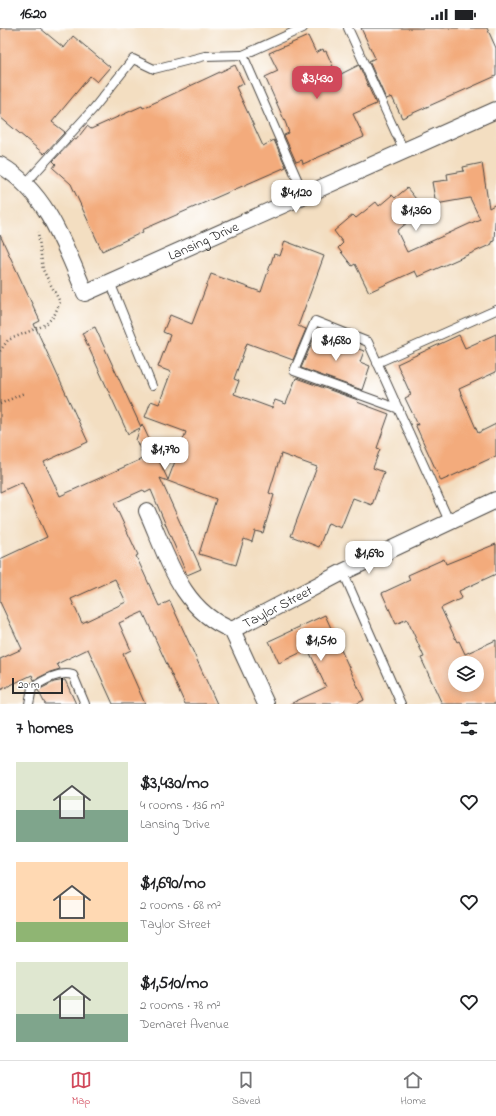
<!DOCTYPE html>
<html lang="en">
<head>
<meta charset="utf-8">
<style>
	:root { --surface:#fff; --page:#f2f2f2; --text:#202124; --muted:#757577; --line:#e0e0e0; --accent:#d1495b }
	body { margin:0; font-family:"Indie Flower",sans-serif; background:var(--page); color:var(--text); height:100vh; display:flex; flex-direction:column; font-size:15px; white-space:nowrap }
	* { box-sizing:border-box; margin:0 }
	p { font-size:13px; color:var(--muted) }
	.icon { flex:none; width:22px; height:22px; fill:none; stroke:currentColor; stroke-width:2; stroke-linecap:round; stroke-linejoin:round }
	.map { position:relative; height:676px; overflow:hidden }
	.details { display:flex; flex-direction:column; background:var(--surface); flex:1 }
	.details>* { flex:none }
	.tools { position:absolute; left:448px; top:628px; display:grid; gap:8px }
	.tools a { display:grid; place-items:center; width:36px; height:36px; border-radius:50%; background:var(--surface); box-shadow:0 2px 10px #0003; font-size:20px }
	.scale { position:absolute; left:12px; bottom:10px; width:51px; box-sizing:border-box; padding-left:4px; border:2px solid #2b2b2b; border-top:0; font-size:11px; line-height:14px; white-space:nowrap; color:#2b2b2b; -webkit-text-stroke:3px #fff; paint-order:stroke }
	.price { position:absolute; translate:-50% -34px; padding:0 9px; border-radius:8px; background:#fff; color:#222; font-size:13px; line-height:26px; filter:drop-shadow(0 1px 2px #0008) }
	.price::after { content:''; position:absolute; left:50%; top:24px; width:12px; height:9px; margin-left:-6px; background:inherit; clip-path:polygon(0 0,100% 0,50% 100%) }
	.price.selected { background:var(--accent); color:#fff }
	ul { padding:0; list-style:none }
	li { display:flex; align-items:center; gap:12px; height:100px; padding:0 16px }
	li span { display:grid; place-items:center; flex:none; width:112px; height:80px; border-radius:0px; color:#555 }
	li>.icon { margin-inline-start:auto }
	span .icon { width:48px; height:48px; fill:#fffc; stroke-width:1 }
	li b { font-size:17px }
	h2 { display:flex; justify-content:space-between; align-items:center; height:48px; padding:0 16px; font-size:17px }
	.status { display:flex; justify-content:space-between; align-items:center; height:28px; padding:0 20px; background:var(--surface); direction:ltr }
	.status svg { height:11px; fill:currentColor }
	.menu { display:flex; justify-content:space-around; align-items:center; height:56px; border-top:1px solid var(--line); background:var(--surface); font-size:11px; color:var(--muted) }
	.menu a { display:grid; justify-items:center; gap:2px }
	.menu .selected { color:var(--accent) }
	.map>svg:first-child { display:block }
	.building { fill:#f3ab7c; fill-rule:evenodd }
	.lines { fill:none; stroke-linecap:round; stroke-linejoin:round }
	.lane-casing { stroke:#494642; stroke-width:10 }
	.street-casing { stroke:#494642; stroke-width:18 }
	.path { stroke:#494642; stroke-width:2.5; stroke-dasharray:1 3; stroke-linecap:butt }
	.lane { stroke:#fff; stroke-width:8 }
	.street { stroke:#fff; stroke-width:16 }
	.labels { text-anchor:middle; stroke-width:3.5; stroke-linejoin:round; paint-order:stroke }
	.street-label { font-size:14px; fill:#2b2b2b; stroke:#fff }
</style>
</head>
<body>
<div class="status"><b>16:20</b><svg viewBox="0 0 49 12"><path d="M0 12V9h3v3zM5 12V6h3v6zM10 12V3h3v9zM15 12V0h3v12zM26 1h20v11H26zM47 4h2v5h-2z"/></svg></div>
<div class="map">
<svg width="496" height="676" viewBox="0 0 496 676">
	<rect width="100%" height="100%" fill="#fff"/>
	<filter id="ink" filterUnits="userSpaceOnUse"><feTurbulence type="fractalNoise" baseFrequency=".025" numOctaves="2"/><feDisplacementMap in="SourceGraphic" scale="8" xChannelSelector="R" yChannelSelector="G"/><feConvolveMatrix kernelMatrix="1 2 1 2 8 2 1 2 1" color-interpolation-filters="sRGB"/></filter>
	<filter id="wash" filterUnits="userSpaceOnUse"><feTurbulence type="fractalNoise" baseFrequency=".012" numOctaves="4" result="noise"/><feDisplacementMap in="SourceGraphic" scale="16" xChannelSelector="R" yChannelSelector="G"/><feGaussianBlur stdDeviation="0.9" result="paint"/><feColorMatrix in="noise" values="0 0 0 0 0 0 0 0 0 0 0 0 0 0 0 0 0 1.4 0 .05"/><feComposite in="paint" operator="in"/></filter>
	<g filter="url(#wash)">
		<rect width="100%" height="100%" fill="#f3dec1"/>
		<g id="blocks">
			<!-- building -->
			<g class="building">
				<path d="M0 0H40L64 20 73 8 110 39 97 54 90 48 52 94 65 104 44 126 0 89Z"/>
				<path d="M361 0H487L496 20V48L402 90 392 69 386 71 369 33 375 30Z"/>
				<path d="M308 8 316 25 323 21 324 24 326 23 337 48 359 37 376 76 353 86 364 109 303 136 302 132 296 134 284 107 289 105 286 96 265 49 278 43 269 25Z"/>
				<path d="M235 37 244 56 236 59 263 118 274 112 286 139 142 202 143 204 102 223 71 156 53 140 56 136 53 133 74 111 76 112 87 98 91 101 142 78 143 80Z"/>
				<path d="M482 135 489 180 496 176 494 213 491 214 492 216 418 249 415 243 369 264 355 236 352 238 338 220 343 215 334 203 353 187 356 190 376 174 379 178 392 167 395 170 407 160 424 181 397 203 407 224 443 208 480 191 470 170 436 176 432 154 448 152 447 146 464 143 463 139Z"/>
				<path d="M0 207 40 293 34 296 88 414 44 434 60 468 144 430 136 412 140 400 128 406 82 305 95 299 141 399 142 396 168 452 186 404 145 389 151 373 159 376 171 344 158 339 170 307 163 304 170 287 192 296 211 246 261 264 274 226 280 228 285 213 324 228 298 298 306 301 293 332 247 315 234 351 239 353 234 366 272 380 275 372 286 376 296 350 358 372 357 374 389 386 377 420 380 421 373 440 384 444 372 477 353 470 341 500 328 495 319 519 291 508 317 439 281 426 269 465 274 467 263 505 255 503 252 514 244 511 236 537 199 526 216 471 160 450 201 541 187 547 151 462 145 465 143 462 114 475 138 527 136 528 159 578 170 573 217 676H185L143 584 119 595 131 622 123 626 145 676H113L88 621 57 636 60 641 50 644 34 652 32 647 0 662V631L22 621 0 574V531L47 509 22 454 0 464ZM115 551 126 574 82 595 71 571Z"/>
				<path d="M316 305 364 323 360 334 370 338 362 362 301 340Z"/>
				<path d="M496 306V344L459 361 478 405 496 396V428L441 453 415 396 418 397 405 370 411 367 397 336 459 307 465 320Z"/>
				<path d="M496 516V546L459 563 462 570 441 580 457 614 459 613 465 626 496 612V676H442L421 630 424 629 407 591 396 596 382 565 410 552 408 547 444 531 446 536ZM455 635H477V657H455Z"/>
				<path d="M325 587 364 672 356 676H290L326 659 308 621 279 635 269 613Z"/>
				<path d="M65 652 76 676H45L38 662 54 654Z"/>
			</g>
		</g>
	</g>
	<g filter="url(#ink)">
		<use href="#blocks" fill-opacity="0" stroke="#494642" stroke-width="1"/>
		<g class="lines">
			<defs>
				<g id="lane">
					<path d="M348 0 404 123"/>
					<path d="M243 27 303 0"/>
					<path d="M25 156 94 80 133 31 154 41 205 28 243 27 304 167"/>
					<path d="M110 254 152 358"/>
					<path d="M377 335 496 282"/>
					<path d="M399 381 294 343 315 293 368 314 449 493"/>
					<path d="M343 544 401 676"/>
					<path d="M29 676 32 660C44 652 59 643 73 647L85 676"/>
				</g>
				<g id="street">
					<path id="s1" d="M0 137C47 164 65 218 85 265L496 82"/>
					<path d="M147 483C168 530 181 582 232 602"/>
					<path id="s2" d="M232 602 343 544 496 472"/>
					<path d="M232 602 266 676"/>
				</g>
			</defs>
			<!-- lane casing -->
			<use href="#lane" class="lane-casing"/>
			<!-- street casing -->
			<use href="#street" class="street-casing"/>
			<!-- path -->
			<g class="path">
				<path d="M0 323 8 312 45 297 54 288 60 274 43 242 38 204"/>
				<path d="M0 376 24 365"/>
			</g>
			<!-- lane -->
			<use href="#lane" class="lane"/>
			<!-- street -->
			<use href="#street" class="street"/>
		</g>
	</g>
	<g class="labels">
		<!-- street labels -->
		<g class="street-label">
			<text dy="5" stroke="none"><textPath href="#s1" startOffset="286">Lansing Drive</textPath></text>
			<text dy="5" stroke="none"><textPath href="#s2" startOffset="51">Taylor Street</textPath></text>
		</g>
	</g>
</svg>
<div class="tools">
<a><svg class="icon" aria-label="layers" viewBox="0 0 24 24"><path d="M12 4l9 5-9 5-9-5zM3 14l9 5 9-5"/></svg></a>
</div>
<div class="scale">20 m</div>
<b class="price selected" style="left:317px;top:72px">$3,430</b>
<b class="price" style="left:296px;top:186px">$4,120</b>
<b class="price" style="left:416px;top:204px">$1,360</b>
<b class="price" style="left:336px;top:334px">$1,680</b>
<b class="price" style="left:165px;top:443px">$1,790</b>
<b class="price" style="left:369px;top:547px">$1,690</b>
<b class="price" style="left:321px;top:634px">$1,510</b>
</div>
<section class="details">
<h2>7 homes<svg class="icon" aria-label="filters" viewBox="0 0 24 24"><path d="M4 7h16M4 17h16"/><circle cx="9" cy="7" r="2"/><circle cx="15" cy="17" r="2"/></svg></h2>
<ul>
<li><span style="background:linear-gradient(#dfe7d0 60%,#7fa58c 0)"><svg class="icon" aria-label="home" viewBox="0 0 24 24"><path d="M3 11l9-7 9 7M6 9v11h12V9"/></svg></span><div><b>$3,430/mo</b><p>4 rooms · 136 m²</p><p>Lansing Drive</p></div><svg class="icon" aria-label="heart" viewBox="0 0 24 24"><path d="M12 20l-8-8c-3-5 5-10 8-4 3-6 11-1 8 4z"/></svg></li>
<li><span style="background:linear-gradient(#ffd9b3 75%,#8fb573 0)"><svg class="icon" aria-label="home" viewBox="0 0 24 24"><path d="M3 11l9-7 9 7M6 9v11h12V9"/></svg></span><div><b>$1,690/mo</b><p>2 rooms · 68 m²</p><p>Taylor Street</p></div><svg class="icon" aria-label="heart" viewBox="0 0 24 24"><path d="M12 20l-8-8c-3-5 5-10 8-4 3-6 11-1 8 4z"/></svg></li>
<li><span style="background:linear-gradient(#dfe7d0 65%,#7fa58c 0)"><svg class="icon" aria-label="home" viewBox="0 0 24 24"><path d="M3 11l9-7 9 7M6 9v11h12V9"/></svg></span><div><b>$1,510/mo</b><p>2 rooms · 78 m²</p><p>Demaret Avenue</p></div><svg class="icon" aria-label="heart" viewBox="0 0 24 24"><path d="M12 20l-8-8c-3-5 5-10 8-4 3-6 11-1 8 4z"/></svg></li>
</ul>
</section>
<nav class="menu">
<a class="selected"><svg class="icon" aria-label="map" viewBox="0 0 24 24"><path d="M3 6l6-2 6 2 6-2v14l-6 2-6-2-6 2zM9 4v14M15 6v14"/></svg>Map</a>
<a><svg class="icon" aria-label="saved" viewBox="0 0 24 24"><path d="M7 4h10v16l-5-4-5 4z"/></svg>Saved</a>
<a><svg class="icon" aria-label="home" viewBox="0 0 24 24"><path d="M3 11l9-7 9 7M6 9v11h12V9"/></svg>Home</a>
</nav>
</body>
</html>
